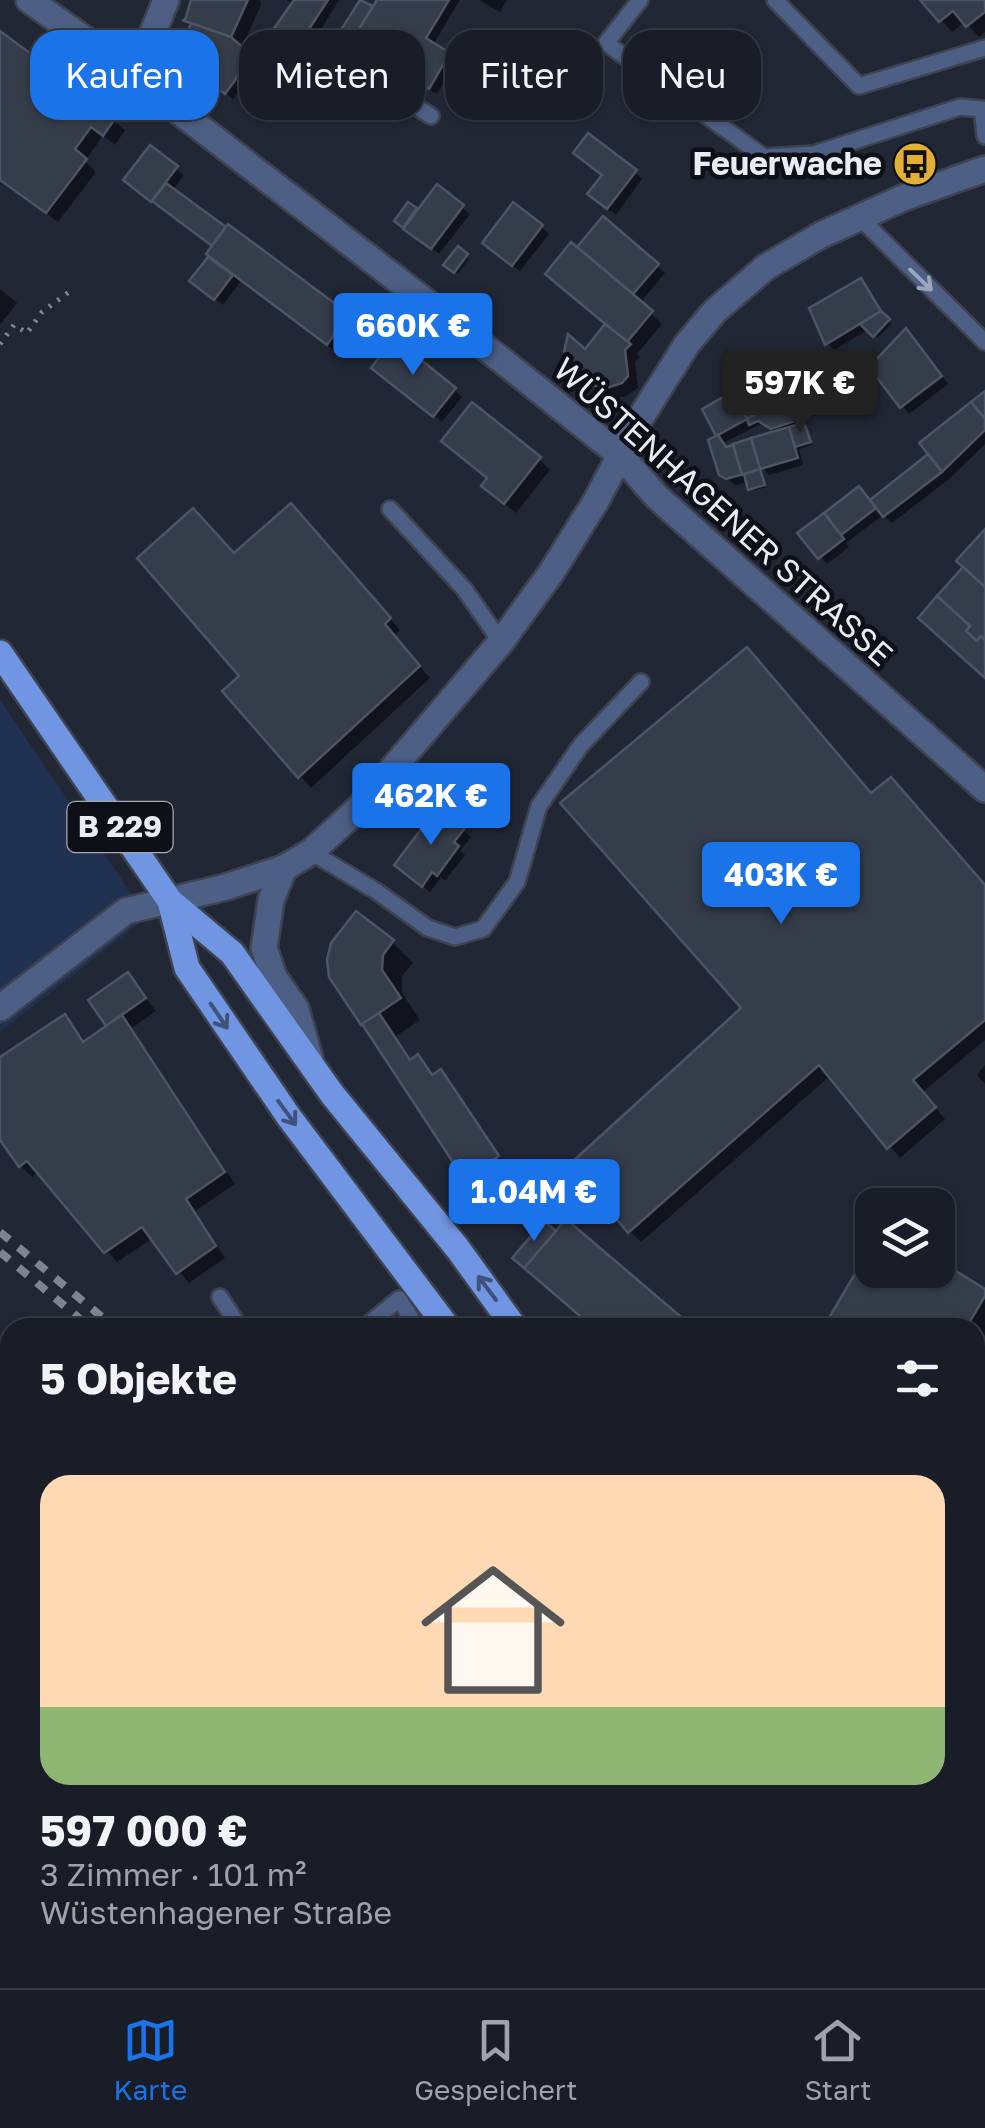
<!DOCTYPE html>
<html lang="de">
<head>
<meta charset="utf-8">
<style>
	:root { --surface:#191d28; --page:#222630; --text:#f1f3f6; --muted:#9fa2a8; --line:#373b45; --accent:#1a73e8 }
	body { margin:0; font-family:"Golos Text",sans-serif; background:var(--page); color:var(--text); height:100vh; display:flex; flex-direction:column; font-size:38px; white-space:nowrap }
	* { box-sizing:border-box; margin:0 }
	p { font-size:32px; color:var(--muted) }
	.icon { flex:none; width:55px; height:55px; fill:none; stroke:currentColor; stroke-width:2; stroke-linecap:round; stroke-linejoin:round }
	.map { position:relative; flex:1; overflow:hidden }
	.details { position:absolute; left:0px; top:1318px; width:985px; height:672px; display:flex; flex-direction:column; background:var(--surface); border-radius:30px 30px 0 0; box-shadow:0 2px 8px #0004,0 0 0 2px var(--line) }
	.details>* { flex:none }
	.top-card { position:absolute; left:30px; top:30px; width:925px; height:90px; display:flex; gap:20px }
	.fabs { position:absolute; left:855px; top:1188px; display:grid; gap:20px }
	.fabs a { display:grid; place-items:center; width:100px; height:100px; border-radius:20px; background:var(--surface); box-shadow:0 2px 8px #0004,0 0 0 2px var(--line); font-size:50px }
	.price { position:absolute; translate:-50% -85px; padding:0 22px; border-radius:10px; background:var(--accent); color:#fff; font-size:32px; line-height:65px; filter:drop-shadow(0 2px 5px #0008) }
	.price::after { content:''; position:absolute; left:50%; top:60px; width:30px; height:22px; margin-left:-15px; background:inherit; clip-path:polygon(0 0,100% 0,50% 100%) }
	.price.selected { background:#222; color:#fff }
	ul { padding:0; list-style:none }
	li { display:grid; align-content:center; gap:20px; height:530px; padding:0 40px }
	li+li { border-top:2px solid var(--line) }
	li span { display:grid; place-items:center; height:310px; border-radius:30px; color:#555 }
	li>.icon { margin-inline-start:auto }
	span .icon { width:180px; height:180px; fill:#fffc; stroke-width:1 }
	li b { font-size:42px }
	h2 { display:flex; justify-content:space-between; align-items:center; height:120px; padding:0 40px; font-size:42px }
	.chip { padding:0 35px; border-radius:30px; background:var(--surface); box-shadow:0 2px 8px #0004,0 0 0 2px var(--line); font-size:35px; line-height:90px }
	.chip.selected { background:var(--accent); color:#fff }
	.tabs { display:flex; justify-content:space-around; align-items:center; height:140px; border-top:2px solid var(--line); background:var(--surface); font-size:28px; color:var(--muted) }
	.tabs a { display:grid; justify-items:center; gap:5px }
	.tabs .selected { color:var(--accent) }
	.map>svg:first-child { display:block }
	.green { fill:#213152 }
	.shadow { fill:#0007; fill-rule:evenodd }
	.building { fill:#353d4b; stroke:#4d5464; stroke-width:2.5 }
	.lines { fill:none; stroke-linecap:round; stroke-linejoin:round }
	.lane-casing { stroke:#3d4350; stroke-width:20 }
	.street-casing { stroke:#3d4350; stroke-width:30 }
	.primary-casing { stroke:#3d4350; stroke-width:30 }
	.highway-casing { stroke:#3d4350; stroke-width:35 }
	.path { stroke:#808591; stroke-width:5; stroke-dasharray:2.5 8; stroke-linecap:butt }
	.lane { stroke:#4d5f85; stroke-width:15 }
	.street { stroke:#4d5f85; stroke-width:25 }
	.primary { stroke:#7095e2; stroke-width:25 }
	.highway { stroke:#87acf6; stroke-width:30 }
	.rail { stroke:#7f8590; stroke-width:8; stroke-dasharray:12 12; stroke-linecap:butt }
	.oneway { stroke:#9aa6bd }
	.oneway2 { stroke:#3e527c }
	.labels { text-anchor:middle; stroke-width:9; stroke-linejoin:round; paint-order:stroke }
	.shield { fill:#0d1016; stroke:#a6aab2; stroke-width:2.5 }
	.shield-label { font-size:30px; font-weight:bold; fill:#e7ecf5 }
	.poi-label { font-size:32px; font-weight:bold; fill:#e7ecf5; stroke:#0d1016; text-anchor:end }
	.street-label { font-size:32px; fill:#e7ecf5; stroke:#0d1016 }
</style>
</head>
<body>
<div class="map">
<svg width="985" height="1988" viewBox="0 0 985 1988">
	<rect width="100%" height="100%" fill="#212735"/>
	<!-- green -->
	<path class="green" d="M0 700 147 917 0 1032Z"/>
	<!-- shadow -->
	<g class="shadow">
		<path d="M195 0H260L261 5 241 49 266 69 273 44 268 39 293 5 287 0H339L306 54 284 81 274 71 257 92 245 83 233 99 189 64 193 25 188 20Z"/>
		<path d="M380 0H460L433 45 456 62 437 94 394 72 354 42 362 1 374 9Z"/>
		<path d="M479 0H507L500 12Z"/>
		<path d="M924 0H985V32L979 37 965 22 952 32Z"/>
		<path d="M0 34 125 130 115 145 103 136 85 161 96 172 58 222 0 180Z"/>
		<path d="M150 148 184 175 172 191 226 231 229 228 359 327 339 354 241 281 223 305 193 281 215 247 133 187Z"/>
		<path d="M635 172 642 179 616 215 598 201Z"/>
		<path d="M437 187 470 214 439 254 397 220 408 205 418 213Z"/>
		<path d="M603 219 665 273 640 303 662 324 637 354 640 357 635 362 638 388 624 397 604 396 583 378 585 352 608 325 591 262Z"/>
		<path d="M542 227 549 234 520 271 492 250Z"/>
		<path d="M458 250 469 259 458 274 447 265Z"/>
		<path d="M860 281 891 324 878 338 869 329 834 350 827 343Z"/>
		<path d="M0 289 17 303 0 325Z"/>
		<path d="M912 338 948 384 909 414 872 368Z"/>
		<path d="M381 374 455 390 462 397 442 422Z"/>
		<path d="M757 381 774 407 785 401 787 404 797 427 804 425 806 428 812 445 799 449 803 465 769 475 760 465 766 487 753 491 748 482 735 485 721 474 711 442 721 436 718 434ZM763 423 776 434 739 455 723 443Z"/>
		<path d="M985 394V444L949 479 892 523 883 515 846 543 849 547 827 564 801 533 859 490 871 502 932 455Z"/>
		<path d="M539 459 550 470 516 513 496 497Z"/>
		<path d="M302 518 400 630 394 636 430 678 311 788 225 691 243 677 234 556Z"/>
		<path d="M452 790 472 806 457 825 471 837 460 851 465 855 445 881 441 877 430 892 397 865Z"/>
		<path d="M872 796 985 887V1040L923 1092 945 1119 900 1158 831 1075 641 1242 630 1231 744 1008Z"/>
		<path d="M392 942 413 963 402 976V993L420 1020 396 1036 412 1061 418 1058 434 1077 441 1073 452 1084 508 1168 477 1188 466 1177 332 976Z"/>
		<path d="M128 975 156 1011 132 1028 235 1184 195 1211 225 1258 189 1283 153 1238 117 1262 39 1172 32 1177 21 1166 0 1135V1060L64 1017 86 1044 110 1027 91 1000Z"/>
		<path d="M985 1065V1084L977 1075Z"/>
		<path d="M872 1250V1270H938V1263L985 1292V1334L975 1350V1328H826Z"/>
		<path d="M10 1948V1980H32L30 1986 20 1983 18 1988H7L9 1980 2 1972Z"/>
		<path d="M99 1980H126L123 1988Z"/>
		<path d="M252 1980H301L296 1988H250Z"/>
		<path d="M418 1980H448L442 1988H430Z"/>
		<path d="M200 1981 215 1988H197Z"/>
	</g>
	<!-- building -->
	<g class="building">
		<path d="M191 0H248L231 37 182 20H185Z"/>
		<path d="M294 0H328L298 46 275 27Z"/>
		<path d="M360 0 373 6 352 41 339 33Z"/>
		<path d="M377 0H449L426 38 450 53 429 89 383 65 385 63 351 42Z"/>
		<path d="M920 0H985V12L966 27 953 11 939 22Z"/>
		<path d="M191 23 231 37 253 56 225 94 178 57Z"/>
		<path d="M275 27 299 47 276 76 257 59 270 43 265 39Z"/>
		<path d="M0 31 116 117 103 136 91 127 75 149 87 159 46 213 0 180Z"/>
		<path d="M253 56 270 69 253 92 236 78Z"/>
		<path d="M588 133 637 170 607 209 587 194 602 175 573 153Z"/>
		<path d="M150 145 178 166 151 202 123 180Z"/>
		<path d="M166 183 226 227 212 246 152 201Z"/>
		<path d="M437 184 464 205 431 249 403 229Z"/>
		<path d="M408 202 417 208 403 228 394 221Z"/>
		<path d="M513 202 543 225 512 266 482 243Z"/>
		<path d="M603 216 659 264 633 294 577 247Z"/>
		<path d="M228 224 349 314 327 345 206 254Z"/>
		<path d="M571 242 653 311 627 342 545 274Z"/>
		<path d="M458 246 468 254 454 273 443 265Z"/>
		<path d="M208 257 233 275 214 300 189 281Z"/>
		<path d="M861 278 881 311 825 345 809 308Z"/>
		<path d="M881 311 890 319 873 337 860 324Z"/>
		<path d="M605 324 631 344 625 350 628 376 622 383 607 388 591 385 569 367 564 352 568 334 585 349Z"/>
		<path d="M906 328 942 376 900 408 869 367Z"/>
		<path d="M394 338 456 388 433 417 371 368Z"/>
		<path d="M757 378 772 405 747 419 732 392Z"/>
		<path d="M985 391V419L971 402Z"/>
		<path d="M732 392 747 419 716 436 702 409Z"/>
		<path d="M785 398 795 421 771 429 758 421 749 425 747 419Z"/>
		<path d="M472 402 541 457 504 504 481 486 487 478 441 441Z"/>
		<path d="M971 402 985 419V430L942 472 919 443Z"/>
		<path d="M804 422 811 442 795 447 789 427Z"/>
		<path d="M789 427 798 458 760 469 751 438Z"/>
		<path d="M718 435 726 447 733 445 744 474 726 479 719 475 708 440Z"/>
		<path d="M751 438 760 469 742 475 733 444Z"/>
		<path d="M928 454 942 472 883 517 870 500Z"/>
		<path d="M760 469 765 485 748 490 744 474Z"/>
		<path d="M859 486 876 508 841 535 824 513Z"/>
		<path d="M291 503 391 618 385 624 420 666 298 778 222 691 239 676 137 558 193 508 234 553Z"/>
		<path d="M824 513 844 539 818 559 797 533Z"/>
		<path d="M985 529V587L956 561Z"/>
		<path d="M963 567 985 587V640L981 636 977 641 966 631 970 626 937 596Z"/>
		<path d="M937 596 970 626 966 631 977 641 981 636 985 640V678L918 618Z"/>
		<path d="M747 647 871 793 891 777 985 885V1020L913 1080 936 1107 887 1149 819 1065 628 1233 571 1163 741 1008 560 803Z"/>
		<path d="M451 786 470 801 456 820 437 805Z"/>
		<path d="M438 807 465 828 454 842 459 846 437 876 432 872 422 887 394 865Z"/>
		<path d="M356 911 394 940 383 955 382 970 401 998 361 1025 329 977 327 960 331 943Z"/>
		<path d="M128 972 146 998 106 1026 88 1000Z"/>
		<path d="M379 1013 410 1060 418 1054 432 1075 441 1069 499 1156 464 1179 362 1024Z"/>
		<path d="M65 1014 83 1042 122 1015 225 1172 186 1199 216 1246 176 1274 142 1227 104 1253 27 1161 19 1167 0 1140V1057Z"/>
		<path d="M566 1219 694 1328H594L524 1268Z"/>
		<path d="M544 1221 556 1231 524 1268 512 1258Z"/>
		<path d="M872 1245V1270H938V1260L985 1289V1296L966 1328H823Z"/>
		<path d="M8 1842 10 1844V1880L0 1877Z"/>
		<path d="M10 1939V1977L0 1973Z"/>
		<path d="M252 1980H290L285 1988H247Z"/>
		<path d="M714 1980H745L750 1988H719Z"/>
	</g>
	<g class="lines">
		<defs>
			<g id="lane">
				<path d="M640 0 606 43 764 157 814 154 960 107 982 109 985 136"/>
				<path d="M775 0 859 86 985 48"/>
				<path d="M343 60 431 116"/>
				<path d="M859 217 985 342"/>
				<path d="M390 509 465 590 501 642"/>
				<path d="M311 852 376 891 428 928 455 937 483 929 517 882 539 806 581 745 641 682"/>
				<path d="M220 1297 240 1328"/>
				<path d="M364 1328 399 1299 417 1328"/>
				<path d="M357 1980 368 1988"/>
				<path d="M851 1980 856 1988"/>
			</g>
			<g id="street">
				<path d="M29 0 93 45 504 362 620 455 657 497 985 789"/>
				<path d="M128 72 152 35 166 0"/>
				<path d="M284 868 271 900 264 948 274 977 296 1009 310 1059"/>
				<path d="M0 1008 126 911 226 887 284 868 311 852 358 809 501 642 551 573 596 501 636 425 687 344 715 311 766 267 821 235 903 198 985 169"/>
				<path d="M0 1822 10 1825"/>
			</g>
			<g id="primary">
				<path d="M0 653 170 901 232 953 332 1094 458 1249 515 1328"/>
				<path d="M170 901 187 968 289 1117 448 1328"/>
				<path d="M884 1980 889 1988"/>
				<path d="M950 1980 955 1988"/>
			</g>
			<g id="highway">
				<path d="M975 1670 985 1665"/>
				<path d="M975 1706 985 1699"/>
			</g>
		</defs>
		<!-- lane casing -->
		<use href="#lane" class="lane-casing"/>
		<!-- street casing -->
		<use href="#street" class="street-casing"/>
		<!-- primary casing -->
		<use href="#primary" class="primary-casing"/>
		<!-- highway casing -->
		<use href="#highway" class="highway-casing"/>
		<!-- path -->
		<g class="path">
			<path d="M0 344 14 325 27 333 42 312 69 292"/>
			<path d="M0 1477 10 1476"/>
		</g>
		<!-- lane -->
		<use href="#lane" class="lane"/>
		<!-- street -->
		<use href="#street" class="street"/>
		<!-- primary -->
		<use href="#primary" class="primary"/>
		<!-- highway -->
		<use href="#highway" class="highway"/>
		<!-- rail -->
		<g class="rail">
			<path d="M0 1232 115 1328"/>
			<path d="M0 1252 91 1328"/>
			<path d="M660 1980 665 1988"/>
			<path d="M680 1980 685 1988"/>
		</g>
	</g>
	<!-- one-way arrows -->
	<defs><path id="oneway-shaft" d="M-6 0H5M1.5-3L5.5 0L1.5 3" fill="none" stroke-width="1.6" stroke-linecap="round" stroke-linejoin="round" transform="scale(2.5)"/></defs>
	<use class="oneway" href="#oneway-shaft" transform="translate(921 280) rotate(44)"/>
	<g class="oneway2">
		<use href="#oneway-shaft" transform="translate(219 1016) rotate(56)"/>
		<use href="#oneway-shaft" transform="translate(287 1113) rotate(54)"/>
		<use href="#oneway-shaft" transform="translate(487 1288) rotate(-127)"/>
	</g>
	<!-- icons -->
	<defs>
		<symbol id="bus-disc" viewBox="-11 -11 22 22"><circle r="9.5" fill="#e3ae35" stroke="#0d1016"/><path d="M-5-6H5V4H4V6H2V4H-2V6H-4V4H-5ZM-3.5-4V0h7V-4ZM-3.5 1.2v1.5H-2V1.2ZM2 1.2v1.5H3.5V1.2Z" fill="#111"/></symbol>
	</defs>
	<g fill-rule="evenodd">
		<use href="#bus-disc" x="890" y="139" width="50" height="50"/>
	</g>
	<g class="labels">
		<!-- shield labels -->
		<rect class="shield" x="67.5" y="802" width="105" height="50" rx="8"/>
		<g class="shield-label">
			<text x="120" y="837">B 229</text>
		</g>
		<!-- poi labels -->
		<g class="poi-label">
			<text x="882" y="175">Feuerwache</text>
		</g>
		<!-- street labels -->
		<g class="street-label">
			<text transform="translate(723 512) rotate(42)" y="11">WÜSTENHAGENER STRASSE</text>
		</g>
	</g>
</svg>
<div class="fabs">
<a><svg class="icon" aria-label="layers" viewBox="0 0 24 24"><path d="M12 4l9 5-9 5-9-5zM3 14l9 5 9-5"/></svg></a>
</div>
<b class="price" style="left:413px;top:378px">660K €</b>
<b class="price selected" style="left:800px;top:435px">597K €</b>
<b class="price" style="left:431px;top:848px">462K €</b>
<b class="price" style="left:781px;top:927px">403K €</b>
<b class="price" style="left:534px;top:1244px">1.04M €</b>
<div class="top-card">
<a class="chip selected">Kaufen</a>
<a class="chip">Mieten</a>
<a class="chip">Filter</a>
<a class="chip">Neu</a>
</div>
<section class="details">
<h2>5 Objekte<svg class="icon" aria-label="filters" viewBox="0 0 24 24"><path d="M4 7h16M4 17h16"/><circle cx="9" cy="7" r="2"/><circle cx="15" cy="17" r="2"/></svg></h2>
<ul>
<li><span style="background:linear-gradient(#ffd9b3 75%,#8fb573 0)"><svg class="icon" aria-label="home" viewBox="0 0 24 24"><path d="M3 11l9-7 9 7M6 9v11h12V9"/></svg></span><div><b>597 000 €</b><p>3 Zimmer · 101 m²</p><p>Wüstenhagener Straße</p></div></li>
</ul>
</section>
</div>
<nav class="tabs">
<a class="selected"><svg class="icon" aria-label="map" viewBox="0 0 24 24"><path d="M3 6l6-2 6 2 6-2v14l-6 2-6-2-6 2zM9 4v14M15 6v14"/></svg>Karte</a>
<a><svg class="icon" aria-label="saved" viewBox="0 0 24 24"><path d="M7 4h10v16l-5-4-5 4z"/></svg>Gespeichert</a>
<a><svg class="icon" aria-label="home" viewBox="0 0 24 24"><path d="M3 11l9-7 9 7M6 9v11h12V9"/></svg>Start</a>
</nav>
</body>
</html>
